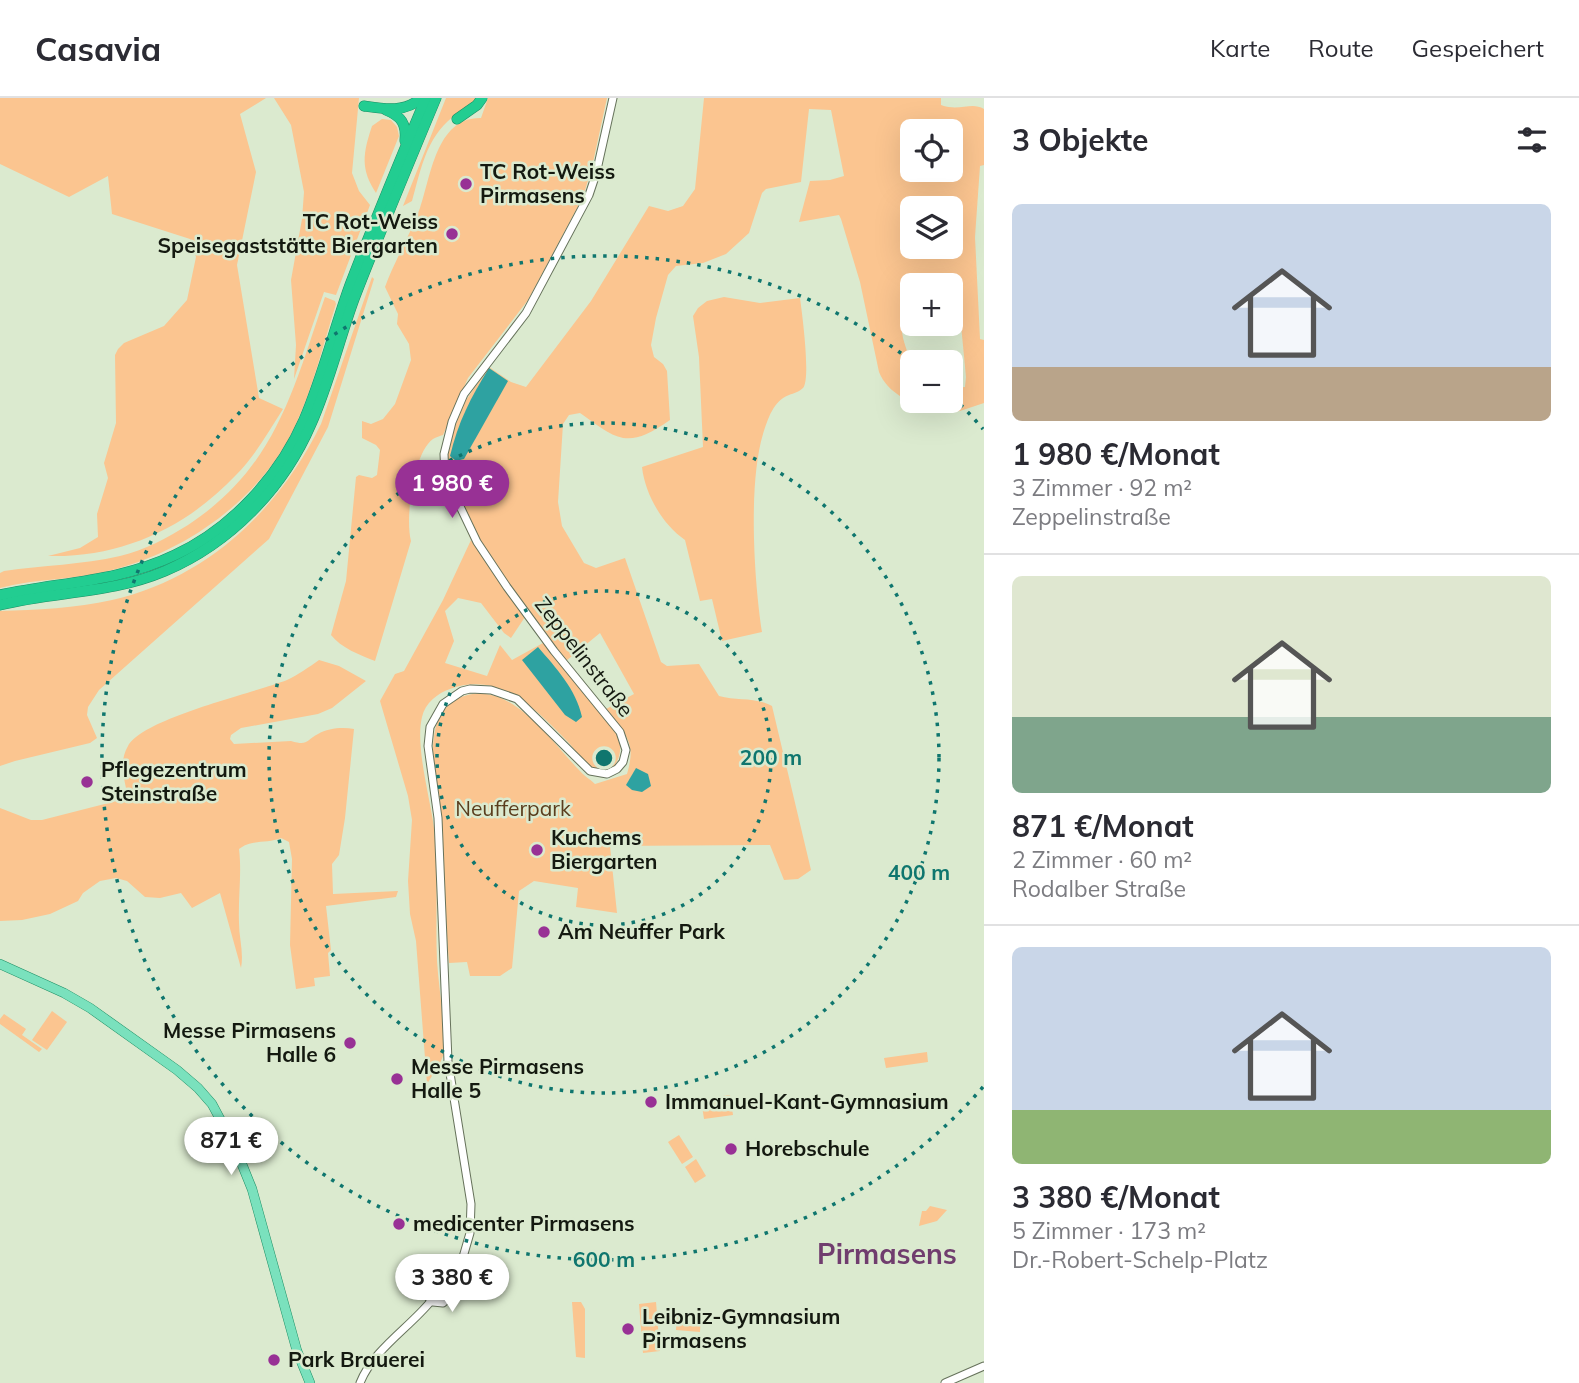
<!DOCTYPE html>
<html lang="de">
<head>
<meta charset="utf-8">
<style>
	:root { --surface:#fff; --page:#f7f7f7; --text:#2b2b33; --muted:#7c7c81; --line:#e1e1e2; --accent:#983195 }
	body { margin:0; font-family:Mulish,sans-serif; background:var(--page); color:var(--text); height:100vh; display:flex; flex-direction:column; font-size:26px; white-space:nowrap }
	* { box-sizing:border-box; margin:0 }
	p { font-size:23px; color:var(--muted) }
	.icon { flex:none; width:38px; height:38px; fill:none; stroke:currentColor; stroke-width:2; stroke-linecap:round; stroke-linejoin:round }
	.map { position:relative; flex:1; overflow:hidden }
	.side { display:flex; flex-direction:column; background:var(--surface); width:595px }
	.side>* { flex:none }
	.controls { position:absolute; left:900px; top:21px; display:grid; gap:14px }
	.controls a { display:grid; place-items:center; width:63px; height:63px; border-radius:10px; background:var(--surface); box-shadow:0 7px 28px #0002; font-size:35px }
	.price { position:absolute; translate:-50% -60px; padding:0 16px; border-radius:24px; background:#fff; color:#222; font-size:23px; line-height:46px; filter:drop-shadow(0 2px 4px #0008) }
	.price::after { content:''; position:absolute; left:50%; top:42px; width:21px; height:16px; margin-left:-10px; background:inherit; clip-path:polygon(0 0,100% 0,50% 100%) }
	.price.on { background:var(--accent); color:#fff }
	ul { padding:0; list-style:none }
	li { display:grid; align-content:center; gap:14px; height:371px; padding:0 28px }
	li+li { border-top:2px solid var(--line) }
	li span { display:grid; place-items:center; height:217px; border-radius:10px; color:#555 }
	li>.icon { margin-inline-start:auto }
	span .icon { width:126px; height:126px; fill:#fffc; stroke-width:1 }
	li b { font-size:30px }
	h2 { display:flex; justify-content:space-between; align-items:center; height:84px; padding:0 28px; font-size:30px }
	header { display:flex; align-items:center; gap:42px; box-sizing:border-box; height:98px; padding:0 35px; background:var(--surface); border-bottom:2px solid var(--line) }
	header strong { font-size:33px }
	nav { display:flex; gap:38px; margin-inline-start:auto; font-size:24px }
	main { display:flex; flex:1; min-height:0 }
	.map>svg:first-child { display:block }
	.green { fill:#fbc590; fill-rule:evenodd }
	.water { fill:#2ea2a1 }
	.lines { fill:none; stroke-linecap:round; stroke-linejoin:round }
	.minor-casing { stroke:#66725b; stroke-width:9 }
	.major-casing { stroke:#1d8e64; stroke-width:10 }
	.highway-casing { stroke:#1d8e64; stroke-width:11 }
	.minor { stroke:#fff; stroke-width:7 }
	.major { stroke:#7ae1bd; stroke-width:9 }
	.highway { stroke:#22cd91; stroke-width:10 }
	.ring { fill:none; stroke:#0f766e; stroke-width:3.5; stroke-dasharray:3.5 7 }
	.poi-dot { fill:#983195; stroke:#dbeacf; stroke-width:2.5 }
	.labels { text-anchor:middle; stroke-width:5; stroke-linejoin:round; paint-order:stroke }
	.poi-label { font-size:21px; font-weight:bold; fill:#141910; stroke:#dbeacf; text-anchor:start }
	.street-label { font-size:21px; fill:#141910; stroke:#dbeacf }
	.park-label { font-size:21px; fill:#5a3d1d; stroke:#dbeacf }
	.district-label { font-size:28px; font-weight:bold; fill:#703d6e; stroke:#dbeacf }
	.centre { fill:#0f766e; stroke:#dbeacf; stroke-width:3.5 }
	.ring-label { font-size:21px; text-anchor:middle; font-weight:bold; fill:#0f766e; stroke:#dbeacf; stroke-width:5; stroke-linejoin:round; paint-order:stroke }
</style>
</head>
<body>
<header>
<strong>Casavia</strong>
<nav><a>Karte</a><a>Route</a><a>Gespeichert</a></nav>
</header>
<main>
<div class="map">
<svg width="984" height="1285" viewBox="0 0 984 1285">
	<rect width="100%" height="100%" fill="#dbeacf"/>
	<!-- green -->
	<g class="green">
		<path d="M0 0H266L240 16 256 74 237 167 259 300 283 311C269 333 255 358 236 377 186 430 121 460 48 458L80 450 98 439 97 416 108 380 104 365 116 325 115 257 118 251 124 245 164 228 187 202 196 159 190 141 112 116 108 78 69 99 0 66Z"/>
		<path d="M274 0H359L352 75 359 93 370 107 336 197 324 194 294 281 296 247 291 182 302 121 304 94 291 27Z"/>
		<path d="M446 0H476C469 11 456 15 447 24 425 45 420 75 412 103L403 108Z"/>
		<path d="M488 0H607L592 69 583 99 528 202 468 280 443 337C440 338 436 339 433 341 413 355 405 421 411 443L375 563C360 557 341 550 331 537L346 483 356 379 359 377 372 380 377 377 380 352 376 347 362 340V323L371 326 383 321 395 306 411 262 409 246 397 226 398 216 385 189C395 162 410 137 420 110 431 79 436 19 481 20Z"/>
		<path d="M704 0H941V7C960 14 971 3 984 11V67L980 68 975 139 980 241 984 242V305L960 313 939 315 933 303H950V290L965 289 966 279 959 206H950V187H912V210C892 227 907 248 912 268 914 279 912 292 912 303H929L932 312C911 305 888 296 879 274L860 184 841 121 839 117 799 124 810 83 830 82 844 78 831 12 809 11 801 84 766 91 762 95 749 135 726 156 703 165 676 168 668 177 656 220 651 247 654 259 663 266 667 273 670 322C627 352 618 342 580 315L569 317 563 326 558 404 562 428 584 465 596 470 625 460 661 564 667 568 699 566 719 598C737 603 756 599 772 608L811 772 798 781 784 782 770 747 610 748 617 815 576 809 578 790 534 783 519 793 512 870 500 878H470L467 864 449 865 433 652C434 631 437 612 457 601 507 576 550 642 579 672 584 678 590 681 595 686L627 676C637 642 625 638 606 611L634 596 600 535 566 563 499 473 477 438 471 442 525 519 511 540 504 535 481 505 458 500 445 513 454 543 445 565 487 578 500 547 512 562 543 545 617 635C627 655 613 686 589 668 580 662 575 651 568 644 536 611 500 573 450 591 438 595 425 605 422 619 415 648 430 699 434 730 439 774 435 819 437 863 439 893 445 924 444 953 443 964 432 977 427 986L416 843 410 816 408 783 412 722 408 698 380 603 395 576 404 573 443 502 471 442 462 420 439 381 454 330 466 302 489 269 511 284 526 289 591 203 649 108 668 113 683 108 695 91ZM912 33H950V72H912ZM912 110H950V149H912Z"/>
		<path d="M382 21 391 22 397 29 399 38 376 95C360 71 363 55 372 28Z"/>
		<path d="M372 179 374 181 328 329 269 441 99 592 88 609 87 617 97 640 90 645 15 663 0 668V513C36 512 76 510 112 502 207 480 279 412 321 326Z"/>
		<path d="M325 199 335 203 336 206C323 247 313 290 295 328 262 399 190 451 116 471 78 482 38 480 0 490V475L4 473C43 467 82 467 120 458 145 452 167 440 188 427 276 369 293 292 325 199Z"/>
		<path d="M724 199 760 205 800 200C802 215 811 281 803 290 799 294 794 295 789 297 773 303 768 321 763 336 748 386 754 482 762 534L722 543 712 501 700 503 685 442C662 426 645 396 642 369L703 349 699 259 693 218 698 210 707 203Z"/>
		<path d="M319 562 339 568 366 583 332 610 318 616 241 630 231 637 230 641 234 646 291 643C308 648 305 643 318 636 328 630 343 629 354 631L345 720 339 757 332 766 333 796 398 793 396 799 326 808 331 852 328 855 330 878 314 880 315 888 296 891 290 847 292 761 289 744 281 740C267 746 251 741 239 751 242 775 238 800 239 825 239 840 244 855 241 870L220 795 192 810 181 795 160 800 145 799 127 783 116 780 100 783 83 795 78 803 50 816 22 822 0 823V710L31 722H42L128 700C125 682 118 665 128 648 143 620 254 595 287 582 298 577 309 569 319 562Z"/>
		<path d="M52 913 67 924 47 952 32 942Z"/>
		<path d="M4 916 26 931 22 937 42 951 39 954 0 926V921Z"/>
		<path d="M927 954 928 964 886 970 884 960Z"/>
		<path d="M730 997 733 1017 704 1021 701 1001Z"/>
		<path d="M679 1037 693 1059 682 1066 668 1044Z"/>
		<path d="M696 1061 706 1078 695 1085 685 1069Z"/>
		<path d="M930 1108 947 1112 937 1123 919 1128 922 1113H926Z"/>
		<path d="M572 1204H581L585 1211V1260L576 1259Z"/>
		<path d="M656 1204 660 1253 643 1255 639 1206Z"/>
		<path d="M677 1216 701 1218 700 1234 676 1232Z"/>
	</g>
	<!-- water -->
	<g class="water">
		<path d="M489 270 508 283 464 361 456 363 450 358C458 324 471 299 489 270Z"/>
		<path d="M538 549C556 570 576 591 582 619L576 624 565 617 522 562Z"/>
		<path d="M636 670 648 676 651 688 642 694 632 692 626 687Z"/>
	</g>
	<g class="lines">
		<defs>
			<g id="minor">
				<path d="M454 1165 464 1168 468 1174V1181L443 1205 433 1204 427 1198 428 1189Z"/>
				<path d="M461 1166 470 1135 471 1106 448 963 438 720 428 648 430 629 443 606 462 593 470 591 491 592 517 601 590 673 607 676 617 671 623 664 626 652 620 634 554 553 507 489 477 444 445 377 444 356 452 324 464 296 526 215 589 97 596 76 613 0"/>
				<path d="M360 1285C373 1252 409 1230 431 1203"/>
				<path d="M945 1285 984 1268"/>
			</g>
			<path id="major" d="M0 866 64 895 90 910 177 972 198 990 212 1006 235 1049 252 1091 297 1253 310 1285"/>
			<g id="highway">
				<path d="M364 8C384 11 405 15 421 0"/>
				<path d="M386 12C401 18 407 26 405 43"/>
				<path d="M457 21 477 7 482 0"/>
				<path d="M0 497C60 484 119 484 175 457 231 431 279 379 304 322 323 278 334 231 350 187 374 124 400 62 426 0"/>
				<path d="M0 507C56 493 111 496 165 473 230 445 283 391 311 326 329 286 339 242 354 201 380 134 408 67 436 0"/>
			</g>
		</defs>
		<!-- minor casing -->
		<use href="#minor" class="minor-casing"/>
		<!-- major casing -->
		<use href="#major" class="major-casing"/>
		<!-- highway casing -->
		<use href="#highway" class="highway-casing"/>
		<!-- minor -->
		<use href="#minor" class="minor"/>
		<!-- major -->
		<use href="#major" class="major"/>
		<!-- highway -->
		<use href="#highway" class="highway"/>
	</g>
	<!-- distance rings -->
	<g class="ring">
		<circle cx="604" cy="660" r="167"/>
		<circle cx="604" cy="660" r="335"/>
		<path d="M983 989A502 502 0 1 1 910 262M953 299A502 502 0 0 1 983 331"/>
	</g>
	<!-- markers -->
	<g class="poi-dot">
		<circle cx="466" cy="86" r="7"/>
		<circle cx="452" cy="136" r="7"/>
		<circle cx="87" cy="684" r="7"/>
		<circle cx="537" cy="752" r="7"/>
		<circle cx="544" cy="834" r="7"/>
		<circle cx="350" cy="945" r="7"/>
		<circle cx="397" cy="981" r="7"/>
		<circle cx="651" cy="1004" r="7"/>
		<circle cx="731" cy="1051" r="7"/>
		<circle cx="399" cy="1126" r="7"/>
		<circle cx="628" cy="1231" r="7"/>
		<circle cx="274" cy="1262" r="7"/>
	</g>
	<g class="labels">
		<!-- poi labels -->
		<g class="poi-label">
			<text x="480" y="81">TC Rot-Weiss<tspan x="480" dy="24">Pirmasens</tspan></text>
			<text x="438" y="131" text-anchor="end">TC Rot-Weiss<tspan x="438" dy="24">Speisegaststätte Biergarten</tspan></text>
			<text x="101" y="679">Pflegezentrum<tspan x="101" dy="24">Steinstraße</tspan></text>
			<text x="551" y="747">Kuchems<tspan x="551" dy="24">Biergarten</tspan></text>
			<text x="558" y="841">Am Neuffer Park</text>
			<text x="336" y="940" text-anchor="end">Messe Pirmasens<tspan x="336" dy="24">Halle 6</tspan></text>
			<text x="411" y="976">Messe Pirmasens<tspan x="411" dy="24">Halle 5</tspan></text>
			<text x="665" y="1011">Immanuel-Kant-Gymnasium</text>
			<text x="745" y="1058">Horebschule</text>
			<text x="413" y="1133">medicenter Pirmasens</text>
			<text x="642" y="1226">Leibniz-Gymnasium<tspan x="642" dy="24">Pirmasens</tspan></text>
			<text x="288" y="1269">Park Brauerei</text>
		</g>
		<!-- street labels -->
		<g class="street-label">
			<text transform="translate(584 559) rotate(52)" y="7">Zeppelinstraße</text>
		</g>
		<!-- park labels -->
		<g class="park-label">
			<text x="513" y="718">Neufferpark</text>
		</g>
		<!-- district labels -->
		<g class="district-label">
			<text x="887" y="1166">Pirmasens</text>
		</g>
	</g>
	<circle cx="604" cy="660" r="10" class="centre"/>
	<g class="ring-label">
		<text x="771" y="667">200 m</text>
		<text x="919" y="782">400 m</text>
		<text x="604" y="1169">600 m</text>
	</g>
</svg>
<div class="controls">
<a><svg class="icon" aria-label="locate" viewBox="0 0 24 24"><circle cx="12" cy="12" r="6"/><path d="M12 2v4M12 18v4M2 12h4M18 12h4"/></svg></a>
<a><svg class="icon" aria-label="layers" viewBox="0 0 24 24"><path d="M12 4l9 5-9 5-9-5zM3 14l9 5 9-5"/></svg></a>
<a>+</a>
<a>−</a>
</div>
<b class="price on" style="left:452px;top:422px">1 980 €</b>
<b class="price" style="left:231px;top:1079px">871 €</b>
<b class="price" style="left:452px;top:1216px">3 380 €</b>
</div>
<section class="side">
<h2>3 Objekte<svg class="icon" aria-label="filters" viewBox="0 0 24 24"><path d="M4 7h16M4 17h16"/><circle cx="9" cy="7" r="2"/><circle cx="15" cy="17" r="2"/></svg></h2>
<ul>
<li><span style="background:linear-gradient(#c9d6e8 75%,#b9a48a 0)"><svg class="icon" aria-label="home" viewBox="0 0 24 24"><path d="M3 11l9-7 9 7M6 9v11h12V9"/></svg></span><div><b>1 980 €/Monat</b><p>3 Zimmer · 92 m²</p><p>Zeppelinstraße</p></div></li>
<li><span style="background:linear-gradient(#dfe7d0 65%,#7fa58c 0)"><svg class="icon" aria-label="home" viewBox="0 0 24 24"><path d="M3 11l9-7 9 7M6 9v11h12V9"/></svg></span><div><b>871 €/Monat</b><p>2 Zimmer · 60 m²</p><p>Rodalber Straße</p></div></li>
<li><span style="background:linear-gradient(#c9d6e8 75%,#8fb573 0)"><svg class="icon" aria-label="home" viewBox="0 0 24 24"><path d="M3 11l9-7 9 7M6 9v11h12V9"/></svg></span><div><b>3 380 €/Monat</b><p>5 Zimmer · 173 m²</p><p>Dr.-Robert-Schelp-Platz</p></div></li>
</ul>
</section>
</main>
</body>
</html>
